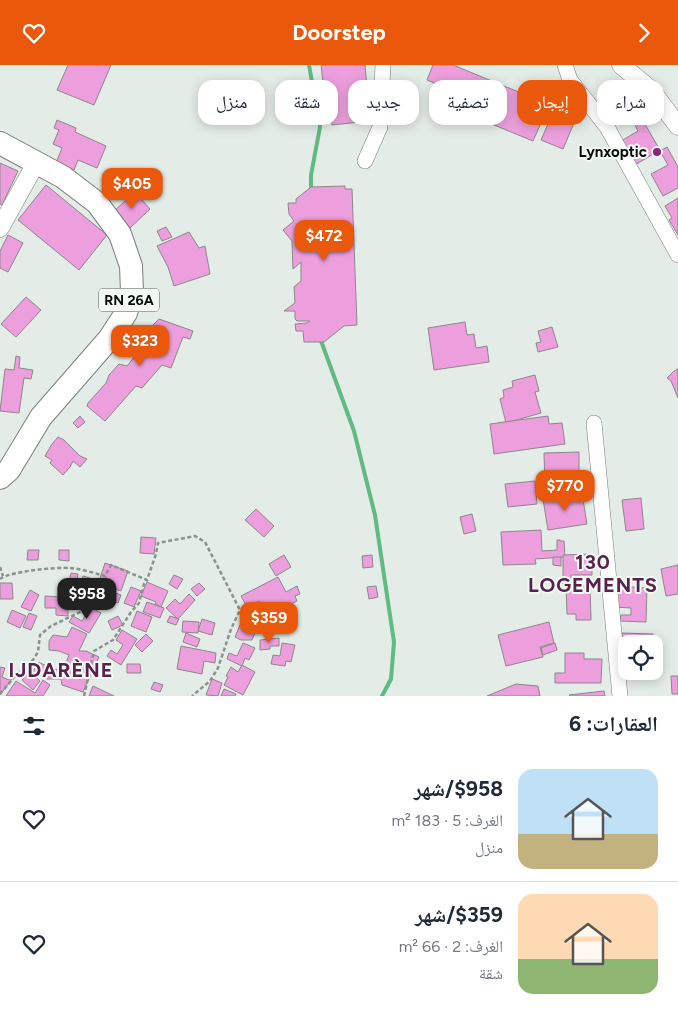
<!DOCTYPE html>
<html lang="ar">
<head>
<meta charset="utf-8">
<style>
	:root { --surface:#fff; --page:#f2f2f3; --text:#1f2937; --muted:#747a83; --line:#e0e1e3; --accent:#ea580c }
	body { margin:0; font-family:Figtree,"Noto Naskh Arabic",sans-serif; background:var(--page); color:var(--text); direction:rtl; height:100vh; display:flex; flex-direction:column; font-size:19px; white-space:nowrap }
	* { box-sizing:border-box; margin:0 }
	p { font-size:16px; color:var(--muted) }
	.icon { flex:none; width:28px; height:28px; fill:none; stroke:currentColor; stroke-width:2; stroke-linecap:round; stroke-linejoin:round }
	.map { position:relative; height:631px; overflow:hidden; direction:ltr }
	.details { display:flex; flex-direction:column; background:var(--surface); flex:1 }
	.details>* { flex:none }
	.banner { position:absolute; left:15px; top:15px; width:649px; height:45px; direction:rtl; display:flex; gap:10px }
	.fabs { position:absolute; left:618px; top:570px; display:grid; gap:10px }
	.fabs a { display:grid; place-items:center; width:45px; height:45px; border-radius:10px; background:var(--surface); box-shadow:0 2px 12px #0003; font-size:25px }
	.price { position:absolute; translate:-50% -42px; padding:0 11px; border-radius:10px; background:var(--accent); color:#fff; font-size:16px; line-height:32px; filter:drop-shadow(0 1px 2px #0008) }
	.price::after { content:''; position:absolute; left:50%; top:30px; width:15px; height:11px; margin-left:-8px; background:inherit; clip-path:polygon(0 0,100% 0,50% 100%) }
	.price.on { background:#222; color:#fff }
	ul { padding:0; list-style:none }
	li { display:flex; align-items:center; gap:15px; height:125px; padding:0 20px }
	li+li { border-top:1px solid var(--line) }
	li span { display:grid; place-items:center; flex:none; width:140px; height:100px; border-radius:15px; color:#555 }
	li>.icon { margin-inline-start:auto }
	span .icon { width:60px; height:60px; fill:#fffc; stroke-width:1 }
	li b { font-size:21px }
	h2 { display:flex; justify-content:space-between; align-items:center; height:60px; padding:0 20px; font-size:21px }
	.pill { padding:0 18px; border-radius:15px; background:var(--surface); box-shadow:0 2px 12px #0003; font-size:18px; line-height:45px }
	.pill.on { background:var(--accent); color:#fff }
	header { display:flex; justify-content:space-between; align-items:center; height:65px; padding:0 20px; background:var(--accent); color:#fff; font-size:22px; font-weight:700 }
	.map>svg:first-child { display:block }
	.lines { fill:none; stroke-linecap:round; stroke-linejoin:round }
	.stream { stroke:#5fba84; stroke-width:4 }
	.building { fill:#ec9fdc; stroke:#8d868b }
	.minor-casing { stroke:#787f7a; stroke-width:16 }
	.tertiary-casing { stroke:#787f7a; stroke-width:19 }
	.primary-casing { stroke:#787f7a; stroke-width:24 }
	.path { stroke:#8b918d; stroke-width:2.5; stroke-dasharray:4 2.5; stroke-linecap:butt }
	.minor { stroke:#fff; stroke-width:15 }
	.tertiary { stroke:#fff; stroke-width:18 }
	.primary { stroke:#fff; stroke-width:22 }
	.poi-dot { fill:#902081; stroke:#f2f9f4; stroke-width:2 }
	.labels { text-anchor:middle; stroke-width:4; stroke-linejoin:round; paint-order:stroke }
	.shield { fill:#f2f9f4; stroke:#505452; stroke-width:1 }
	.shield-label { font-size:14px; font-weight:bold; fill:#0b0d0c }
	.poi-label { font-size:15px; font-weight:bold; fill:#0b0d0c; stroke:#f2f9f4; text-anchor:end }
	.district-label { font-size:20px; font-weight:bold; letter-spacing:1px; fill:#58224f; stroke:#f2f9f4 }
</style>
</head>
<body>
<header><svg class="icon" aria-label="forward" viewBox="0 0 24 24"><path d="M9 5l7 7-7 7"/></svg>Doorstep<svg class="icon" aria-label="heart" viewBox="0 0 24 24"><path d="M12 20l-8-8c-3-5 5-10 8-4 3-6 11-1 8 4z"/></svg></header>
<div class="map">
<svg width="678" height="631" viewBox="0 0 678 631">
	<rect width="100%" height="100%" fill="#e4ece7"/>
	<g class="lines">
		<!-- stream -->
		<g class="stream">
			<path d="M309 0 320 62 311 110V126"/>
			<path d="M320 273 354 366 375 450 394 577 391 614 382 631"/>
		</g>
	</g>
	<!-- building -->
	<g class="building">
		<path d="M68 0H111L94 40 57 25Z"/>
		<path d="M321 0H365L370 56 332 60 328 17H323Z"/>
		<path d="M433 0H453L577 51 563 84 541 75 551 52 545 49 533 76 433 35 439 20 427 15Z"/>
		<path d="M642 54 660 85 635 100 621 76 638 66 634 58Z"/>
		<path d="M57 55 76 63 75 67 106 81 97 103 78 95 74 105 56 98 62 83 53 79 59 65 54 63Z"/>
		<path d="M667 82 678 102V123L663 131 651 109 668 100 660 86Z"/>
		<path d="M0 98 18 106 2 140 0 139Z"/>
		<path d="M46 120 107 170 79 205 18 155Z"/>
		<path d="M345 121V124H352L357 260 344 261 324 277H304L303 266H296L295 259 307 258 310 256H297L295 254V246H284L295 238 294 222 301 216V197L293 204 292 176 283 165 294 156 289 149 288 138H296V134L311 122Z"/>
		<path d="M135 127 150 144 130 163 114 146Z"/>
		<path d="M678 133V170L669 155 672 153 665 141Z"/>
		<path d="M166 162 172 172 162 176 157 166Z"/>
		<path d="M189 167 199 183 205 181 210 209 174 221 168 202 157 181Z"/>
		<path d="M8 170 23 178 8 207 0 203V186Z"/>
		<path d="M26 232 41 245 16 272 1 259Z"/>
		<path d="M159 254 193 266 190 274 183 272 171 303 162 300 142 323 136 321 105 356 87 341 88 338 106 318 109 310 119 299 127 301 145 279 151 262Z"/>
		<path d="M465 257 467 270 474 269 476 283 487 281 489 297 434 305 428 263Z"/>
		<path d="M552 262 558 282 538 287 536 278 541 277 538 266Z"/>
		<path d="M16 291 20 292 19 303 33 305 31 314 24 313 19 348 0 346 5 304 14 305Z"/>
		<path d="M678 304V333L671 316 667 313 674 306Z"/>
		<path d="M535 310 539 326 535 327 541 348 506 358 500 334 504 332 503 325 513 322 512 316Z"/>
		<path d="M80 351 85 357 78 363 73 358Z"/>
		<path d="M548 351 549 359 562 358 565 379 494 389 490 359Z"/>
		<path d="M58 372 64 375 80 391 87 394 80 402 73 396 70 402 63 410 50 398 52 395 45 391 52 379Z"/>
		<path d="M579 387V408H568V421H545L544 388Z"/>
		<path d="M535 416 537 439 508 442 505 419Z"/>
		<path d="M582 428 587 459 548 465 543 434Z"/>
		<path d="M641 433 644 464 626 466 622 435Z"/>
		<path d="M256 444 274 461 264 472 245 455Z"/>
		<path d="M472 449 476 466 464 469 460 452Z"/>
		<path d="M541 465 542 486 557 485V475H560V476H564L565 492 535 494 536 499 503 500 501 467Z"/>
		<path d="M141 472 156 473 154 489 140 488Z"/>
		<path d="M28 485H39L38 495H27Z"/>
		<path d="M59 485H69V496L59 495Z"/>
		<path d="M592 489V510H571V519H563V490Z"/>
		<path d="M284 490 291 502 276 511 269 499Z"/>
		<path d="M372 490 373 502 363 503 362 491Z"/>
		<path d="M553 492H561V501L553 500Z"/>
		<path d="M105 498 128 506 121 526 99 519 94 532 78 527 83 511 99 516Z"/>
		<path d="M678 500V529L666 531 661 504Z"/>
		<path d="M71 508 78 509 76 522 68 520Z"/>
		<path d="M174 510 183 514 177 524 169 519Z"/>
		<path d="M278 512 286 527 297 521 300 529 295 531 297 536 267 552 259 536 247 542 241 531Z"/>
		<path d="M147 517 168 526 161 542 155 539 156 537 141 531Z"/>
		<path d="M0 518H12L13 534H0Z"/>
		<path d="M199 518 205 524 197 531 191 524Z"/>
		<path d="M376 521 378 532 369 534 367 522Z"/>
		<path d="M566 521H590L591 555H576V549H567Z"/>
		<path d="M616 521 647 523 646 557 620 556 621 550H631V543L615 542Z"/>
		<path d="M131 522 141 526 134 542 124 538Z"/>
		<path d="M103 523 121 530 118 538 112 536 111 540 98 535Z"/>
		<path d="M30 525 39 530 31 546 21 542Z"/>
		<path d="M189 529 195 535 178 554 166 543 175 534 180 539Z"/>
		<path d="M45 531 61 532V537L80 536V544H68V551L56 550V543H45Z"/>
		<path d="M147 537 164 543 160 553 143 547Z"/>
		<path d="M261 541 263 548 251 549 250 543Z"/>
		<path d="M90 542 101 548 89 568 69 557 73 551 82 556Z"/>
		<path d="M12 545 26 551 20 563 7 557Z"/>
		<path d="M137 546 152 552 146 567 131 561Z"/>
		<path d="M295 547V562H286V552L279 567 255 568 252 575H241L235 572 240 560 250 564 256 550 274 553 277 548Z"/>
		<path d="M29 548 37 551 31 565 23 562Z"/>
		<path d="M118 551 123 560 112 565 108 556Z"/>
		<path d="M170 551 179 554 176 560 167 557Z"/>
		<path d="M202 554 215 558 212 570 198 566Z"/>
		<path d="M183 556 199 557 198 568 182 567Z"/>
		<path d="M549 557 554 578 540 582 543 592 506 601 498 570Z"/>
		<path d="M72 562 87 569 79 586H86L99 592 83 627 62 620 61 614H47L33 607 38 597 49 602V604L67 605V595L69 590 59 586 49 585V576L53 570 67 572Z"/>
		<path d="M122 565 137 574 121 600 107 591 111 585 117 589 123 580 116 575Z"/>
		<path d="M186 568 200 574 197 582 183 577Z"/>
		<path d="M622 568 653 569V579H638V576L625 575V578H621Z"/>
		<path d="M146 569 153 576 142 587 135 580Z"/>
		<path d="M279 573V581H270V584L260 585V575Z"/>
		<path d="M243 578 255 583 249 595 245 593 242 601 227 594 229 588 237 591Z"/>
		<path d="M282 578 295 580 291 597 286 596 285 601 271 599 273 590 280 591Z"/>
		<path d="M555 578 557 585 543 590 541 583Z"/>
		<path d="M181 581 216 588 215 598 204 596 202 609 177 604Z"/>
		<path d="M565 588H584V594H602L601 618H555V608H565Z"/>
		<path d="M127 599H140L141 608H127Z"/>
		<path d="M242 600 255 607 243 630 224 620 228 612 226 611 231 602 238 607Z"/>
		<path d="M0 602 5 603 2 612 9 615 12 608 15 610 0 630Z"/>
		<path d="M30 607 40 616 33 625 22 615Z"/>
		<path d="M671 611H678V629H672Z"/>
		<path d="M212 614 222 618 218 631 206 630Z"/>
		<path d="M43 615 50 620 43 631H6L16 616 35 628Z"/>
		<path d="M154 617 163 620 160 627 151 624Z"/>
		<path d="M516 619 538 621 540 631H487Z"/>
		<path d="M93 621 114 631H89Z"/>
		<path d="M224 624 236 629 235 631H221Z"/>
		<path d="M604 626 605 631H570L569 630Z"/>
	</g>
	<g class="lines">
		<defs>
			<g id="minor">
				<path d="M565 0 570 15 607 62 678 190"/>
				<path d="M365 96 380 62 383 0"/>
				<path d="M594 358 620 631"/>
			</g>
			<g id="tertiary">
				<path d="M621 0 651 25 678 61"/>
				<path d="M0 163 36 98"/>
			</g>
			<path id="primary" d="M0 78 63 112 97 138 120 169 131 201 132 227 126 248 109 274 41 352 9 405 0 413"/>
		</defs>
		<!-- minor casing -->
		<use href="#minor" class="minor-casing"/>
		<!-- tertiary casing -->
		<use href="#tertiary" class="tertiary-casing"/>
		<!-- primary casing -->
		<use href="#primary" class="primary-casing"/>
		<!-- path -->
		<g class="path">
			<path d="M0 502 3 511"/>
			<path d="M0 514C11 506 56 502 70 503 82 504 94 508 105 511L111 500 147 515 156 489 158 478 195 471 205 477 240 545 231 564 218 603 210 616 192 631"/>
			<path d="M0 629 17 609 33 595 38 587 40 570 51 561 101 537 105 511"/>
			<path d="M84 631 94 586 113 575 131 547 139 538 144 519 147 515"/>
		</g>
		<!-- minor -->
		<use href="#minor" class="minor"/>
		<!-- tertiary -->
		<use href="#tertiary" class="tertiary"/>
		<!-- primary -->
		<use href="#primary" class="primary"/>
	</g>
	<!-- markers -->
	<circle class="poi-dot" cx="657" cy="87" r="5"/>
	<g class="labels">
		<!-- shield labels -->
		<rect class="shield" x="99" y="223.5" width="60" height="23" rx="4"/>
		<g class="shield-label">
			<text x="129" y="240">RN 26A</text>
		</g>
		<!-- poi labels -->
		<g class="poi-label">
			<text x="647" y="92">Lynxoptic</text>
		</g>
		<!-- district labels -->
		<g class="district-label">
			<text x="593" y="504">130<tspan x="593" dy="23">LOGEMENTS</tspan></text>
			<text x="61" y="612">IJDARÈNE</text>
		</g>
	</g>
</svg>
<div class="fabs">
<a><svg class="icon" aria-label="locate" viewBox="0 0 24 24"><circle cx="12" cy="12" r="6"/><path d="M12 2v4M12 18v4M2 12h4M18 12h4"/></svg></a>
</div>
<b class="price" style="left:132px;top:145px">$405</b>
<b class="price" style="left:324px;top:197px">$472</b>
<b class="price" style="left:140px;top:302px">$323</b>
<b class="price" style="left:565px;top:447px">$770</b>
<b class="price on" style="left:87px;top:555px">$958</b>
<b class="price" style="left:269px;top:579px">$359</b>
<div class="banner">
<a class="pill">شراء</a>
<a class="pill on">إيجار</a>
<a class="pill">تصفية</a>
<a class="pill">جديد</a>
<a class="pill">شقة</a>
<a class="pill">منزل</a>
</div>
</div>
<section class="details">
<h2>العقارات: 6<svg class="icon" aria-label="filters" viewBox="0 0 24 24"><path d="M4 7h16M4 17h16"/><circle cx="9" cy="7" r="2"/><circle cx="15" cy="17" r="2"/></svg></h2>
<ul>
<li><span style="background:linear-gradient(#bfe0f5 65%,#c2b280 0)"><svg class="icon" aria-label="home" viewBox="0 0 24 24"><path d="M3 11l9-7 9 7M6 9v11h12V9"/></svg></span><div><b>$958/شهر</b><p>الغرف: 5 · 183 m²</p><p>منزل</p></div><svg class="icon" aria-label="heart" viewBox="0 0 24 24"><path d="M12 20l-8-8c-3-5 5-10 8-4 3-6 11-1 8 4z"/></svg></li>
<li><span style="background:linear-gradient(#ffd9b3 65%,#8fb573 0)"><svg class="icon" aria-label="home" viewBox="0 0 24 24"><path d="M3 11l9-7 9 7M6 9v11h12V9"/></svg></span><div><b>$359/شهر</b><p>الغرف: 2 · 66 m²</p><p>شقة</p></div><svg class="icon" aria-label="heart" viewBox="0 0 24 24"><path d="M12 20l-8-8c-3-5 5-10 8-4 3-6 11-1 8 4z"/></svg></li>
</ul>
</section>
</body>
</html>
